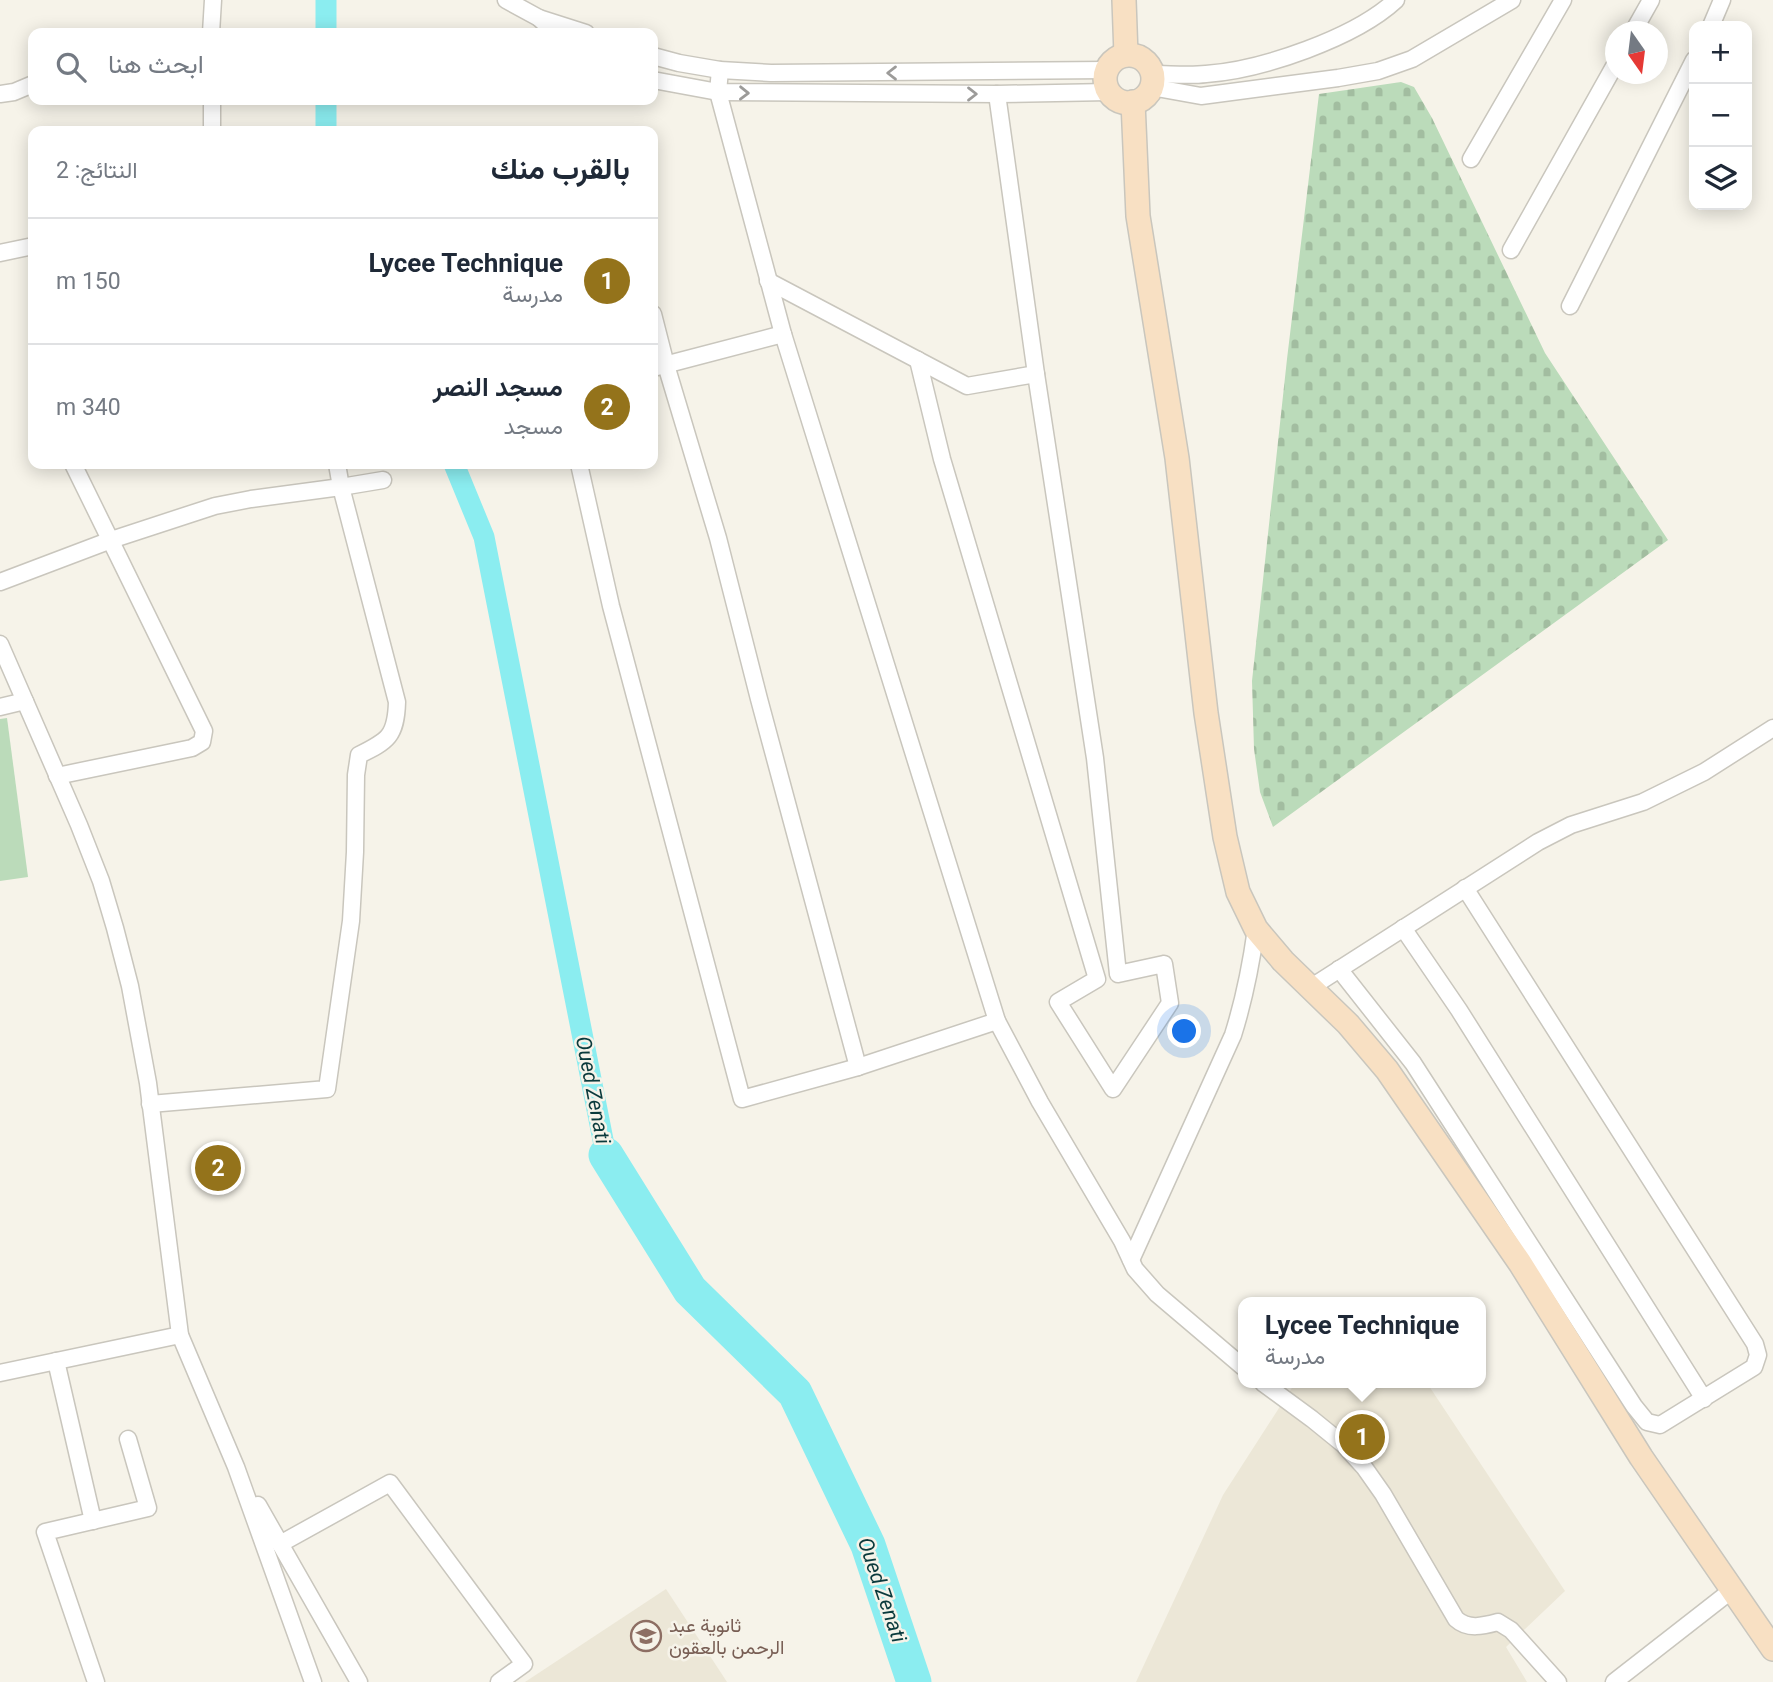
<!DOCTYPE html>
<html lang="ar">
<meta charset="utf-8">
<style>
:root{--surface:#fff;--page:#f2f2f3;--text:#1f2937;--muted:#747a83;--line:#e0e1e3;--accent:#94731b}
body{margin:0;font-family:Roboto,Vazirmatn,sans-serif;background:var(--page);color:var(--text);direction:rtl}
.controls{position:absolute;right:21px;top:21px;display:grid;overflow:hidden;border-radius:14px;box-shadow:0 4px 18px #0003}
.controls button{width:63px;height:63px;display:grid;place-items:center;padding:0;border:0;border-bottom:2px solid var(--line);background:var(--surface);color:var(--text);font:35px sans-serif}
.compass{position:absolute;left:1605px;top:21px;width:63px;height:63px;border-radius:50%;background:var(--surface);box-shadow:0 4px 18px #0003;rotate:166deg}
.you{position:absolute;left:1185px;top:1032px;width:24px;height:24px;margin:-18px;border:5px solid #fff;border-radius:50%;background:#1a73e8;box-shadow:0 0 0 10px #1a73e833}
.badge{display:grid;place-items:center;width:46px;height:46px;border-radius:50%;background:var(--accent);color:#fff;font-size:23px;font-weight:700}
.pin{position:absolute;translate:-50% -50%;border:4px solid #fff;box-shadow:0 2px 7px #0006}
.popup{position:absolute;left:1238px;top:1297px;width:248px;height:91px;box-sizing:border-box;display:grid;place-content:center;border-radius:14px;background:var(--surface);filter:drop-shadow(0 2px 5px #0005);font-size:23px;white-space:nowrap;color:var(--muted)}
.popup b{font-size:26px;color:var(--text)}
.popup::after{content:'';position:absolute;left:50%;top:100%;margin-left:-14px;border:14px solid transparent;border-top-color:var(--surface)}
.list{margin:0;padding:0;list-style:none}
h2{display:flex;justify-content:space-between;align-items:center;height:91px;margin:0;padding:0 28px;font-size:30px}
h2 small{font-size:23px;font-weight:400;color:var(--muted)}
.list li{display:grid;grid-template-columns:46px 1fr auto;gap:21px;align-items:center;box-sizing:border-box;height:126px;padding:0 28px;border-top:2px solid var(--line)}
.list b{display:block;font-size:26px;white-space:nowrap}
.list p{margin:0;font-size:23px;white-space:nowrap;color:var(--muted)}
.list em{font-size:23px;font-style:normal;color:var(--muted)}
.icon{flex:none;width:38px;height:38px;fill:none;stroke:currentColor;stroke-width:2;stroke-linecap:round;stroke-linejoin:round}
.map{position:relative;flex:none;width:1773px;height:1682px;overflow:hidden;direction:ltr}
.search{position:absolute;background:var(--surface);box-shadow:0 4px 18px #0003;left:28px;top:28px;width:630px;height:77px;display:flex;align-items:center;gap:18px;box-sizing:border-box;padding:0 24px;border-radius:14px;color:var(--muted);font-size:26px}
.panel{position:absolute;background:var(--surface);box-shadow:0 4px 18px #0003;left:28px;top:126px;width:630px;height:343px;border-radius:14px;direction:rtl}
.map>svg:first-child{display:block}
.built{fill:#ece7d7}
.grass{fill:#bbdbba}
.cemetery{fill:url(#cemetery-stones)}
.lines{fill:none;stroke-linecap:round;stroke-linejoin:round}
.canal{stroke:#8bedf0;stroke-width:21}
.river{stroke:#8bedf0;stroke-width:35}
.minor-casing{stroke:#c9c6bd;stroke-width:19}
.secondary-casing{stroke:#c9c6bd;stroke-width:26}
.minor{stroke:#fff;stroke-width:16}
.secondary{stroke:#f8e0c3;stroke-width:23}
.oneway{stroke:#9c9b99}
.labels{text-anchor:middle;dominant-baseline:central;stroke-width:5;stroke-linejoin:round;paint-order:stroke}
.education-label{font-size:19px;fill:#785e54;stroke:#f6f3e9;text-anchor:start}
.water-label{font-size:21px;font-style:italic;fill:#0a3a3c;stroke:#f6f3e9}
</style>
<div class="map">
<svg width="1773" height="1682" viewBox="0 0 1773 1682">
<defs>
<pattern id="cemetery-stones" width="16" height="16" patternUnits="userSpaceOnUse" patternTransform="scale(1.75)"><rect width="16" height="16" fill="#bbdbba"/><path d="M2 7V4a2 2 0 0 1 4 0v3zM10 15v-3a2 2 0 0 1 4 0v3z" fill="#a2bda0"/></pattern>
</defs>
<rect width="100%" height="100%" fill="#f6f3e9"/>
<g class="built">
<path d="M1295 1383H1427L1565 1591 1506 1647 1527 1682H1136L1223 1495Z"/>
<path d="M666 1589 727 1682H525Z"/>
</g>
<path class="grass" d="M7 718 28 877 0 881V719Z"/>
<path class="cemetery" d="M1401 82 1414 87 1432 118 1545 353 1668 540 1273 827 1260 792 1254 749 1252 681 1287 359 1319 94Z"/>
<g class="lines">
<g class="canal">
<path d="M326 33V0"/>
<path d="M326 131V100"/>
<path d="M454 464 484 537 606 1155"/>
</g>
<path class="river" d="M606 1155 690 1290 795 1393 868 1545 914 1682"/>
<g class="minor-casing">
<g id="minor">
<path d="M506 0 539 18"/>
<path d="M1711 26 1722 0"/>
<path d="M1633 32 1651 0"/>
<path d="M211 33 213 0"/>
<path d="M555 33 539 18 586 33"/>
<path d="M653 56 679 63 720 70 771 73 1107 70"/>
<path d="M720 70 718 92 783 334 997 1021 1040 1102 1122 1241 1135 1269 1157 1294 1243 1367"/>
<path d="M1152 74C1170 74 1189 76 1206 74 1262 70 1355 38 1396 0"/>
<path d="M653 80 718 92 997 94 1109 92"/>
<path d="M1151 87 1201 96 1338 78 1378 71 1412 59 1512 0"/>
<path d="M0 94 14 92 33 84"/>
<path d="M212 100V131"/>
<path d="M1471 159 1563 0"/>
<path d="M1511 250 1616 63"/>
<path d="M0 253 33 246"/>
<path d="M768 281 967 386 1036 374"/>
<path d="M1570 306 1694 60"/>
<path d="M653 314 666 365 718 538 759 699 858 1067"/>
<path d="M918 360 942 459 1097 979 1058 1002 1113 1089 1170 1003 1164 964 1118 974 1095 758 1036 374 997 94"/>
<path d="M653 368 783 334"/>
<path d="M579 464 611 606 742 1099 858 1067 997 1021"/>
<path d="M0 582 111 540 215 506 251 499 341 487 383 480"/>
<path d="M0 644 79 825 101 881 115 928 130 986 148 1083 180 1335 236 1467 313 1682"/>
<path d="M0 707 25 701"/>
<path d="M57 776 192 748 202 742 204 731 73 464"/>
<path d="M1403 928 1459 1010 1704 1399"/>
<path d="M1339 969 1413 1063 1634 1406 1647 1422 1660 1425 1754 1367 1758 1355 1755 1344 1465 888"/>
<path d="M1310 988 1538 842 1571 825 1643 802 1704 772 1773 728"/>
<path d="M150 1104 327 1089 351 921 355 852 356 775 359 755C388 741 396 736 397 702L341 487 337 464"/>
<path d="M1131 1260 1233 1035C1244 1000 1251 965 1256 929"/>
<path d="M56 1361 93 1521"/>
<path d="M0 1373 180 1335"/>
<path d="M1263 1383 1312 1419 1344 1445 1364 1467 1383 1494 1456 1619C1468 1630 1483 1626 1498 1622L1511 1630 1558 1682"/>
<path d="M258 1505 359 1682"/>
<path d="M280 1544 390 1483 524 1664 499 1682"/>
<path d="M96 1682 45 1532 148 1508 128 1439"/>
<path d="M1614 1682 1732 1590"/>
</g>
</g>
<g class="secondary-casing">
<g id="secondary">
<path d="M1124 0 1126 55"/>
<circle cx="1129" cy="79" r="24"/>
<path d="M1133 102 1138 216 1177 458 1206 713 1225 837 1238 892 1256 929 1283 961 1348 1024 1387 1070 1520 1263 1641 1457 1773 1649"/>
</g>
</g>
<use href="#minor" class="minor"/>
<use href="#secondary" class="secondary"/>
</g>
<defs><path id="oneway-chevron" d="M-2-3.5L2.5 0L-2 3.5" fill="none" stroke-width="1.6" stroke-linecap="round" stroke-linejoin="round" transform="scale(1.75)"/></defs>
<g class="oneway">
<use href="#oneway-chevron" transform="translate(892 73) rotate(180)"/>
<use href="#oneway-chevron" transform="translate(744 93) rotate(1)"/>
<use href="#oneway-chevron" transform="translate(972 94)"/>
</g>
<defs>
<g id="school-ring" transform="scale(1.575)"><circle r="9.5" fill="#f6f3e9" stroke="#8d6e63" stroke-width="1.5"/><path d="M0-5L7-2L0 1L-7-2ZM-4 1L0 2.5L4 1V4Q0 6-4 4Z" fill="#8d6e63"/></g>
</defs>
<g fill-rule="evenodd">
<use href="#school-ring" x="646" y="1636"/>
</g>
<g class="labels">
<g class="education-label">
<text x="669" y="1625">ثانوية عبد<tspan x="669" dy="22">الرحمن بالعقون</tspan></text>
</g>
<g class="water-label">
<text transform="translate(593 1090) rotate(79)">Oued Zenati</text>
<text transform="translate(882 1590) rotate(71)">Oued Zenati</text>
</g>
</g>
</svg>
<div class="controls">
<button>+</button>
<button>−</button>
<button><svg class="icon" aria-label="layers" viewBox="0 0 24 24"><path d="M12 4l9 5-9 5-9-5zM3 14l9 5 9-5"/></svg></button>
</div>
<svg class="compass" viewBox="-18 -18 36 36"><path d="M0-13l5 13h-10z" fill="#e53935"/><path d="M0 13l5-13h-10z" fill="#747a83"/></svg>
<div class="you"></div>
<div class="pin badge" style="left:1362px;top:1437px">1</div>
<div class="popup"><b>Lycee Technique</b>مدرسة</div>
<div class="pin badge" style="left:218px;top:1168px">2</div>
<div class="search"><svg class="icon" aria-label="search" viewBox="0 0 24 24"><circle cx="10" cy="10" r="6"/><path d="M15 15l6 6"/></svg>ابحث هنا</div>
<section class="panel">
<h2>بالقرب منك<small>النتائج: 2</small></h2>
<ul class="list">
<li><span class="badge">1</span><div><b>Lycee Technique</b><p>مدرسة</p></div><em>150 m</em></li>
<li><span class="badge">2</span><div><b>مسجد النصر</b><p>مسجد</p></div><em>340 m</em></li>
</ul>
</section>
</div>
